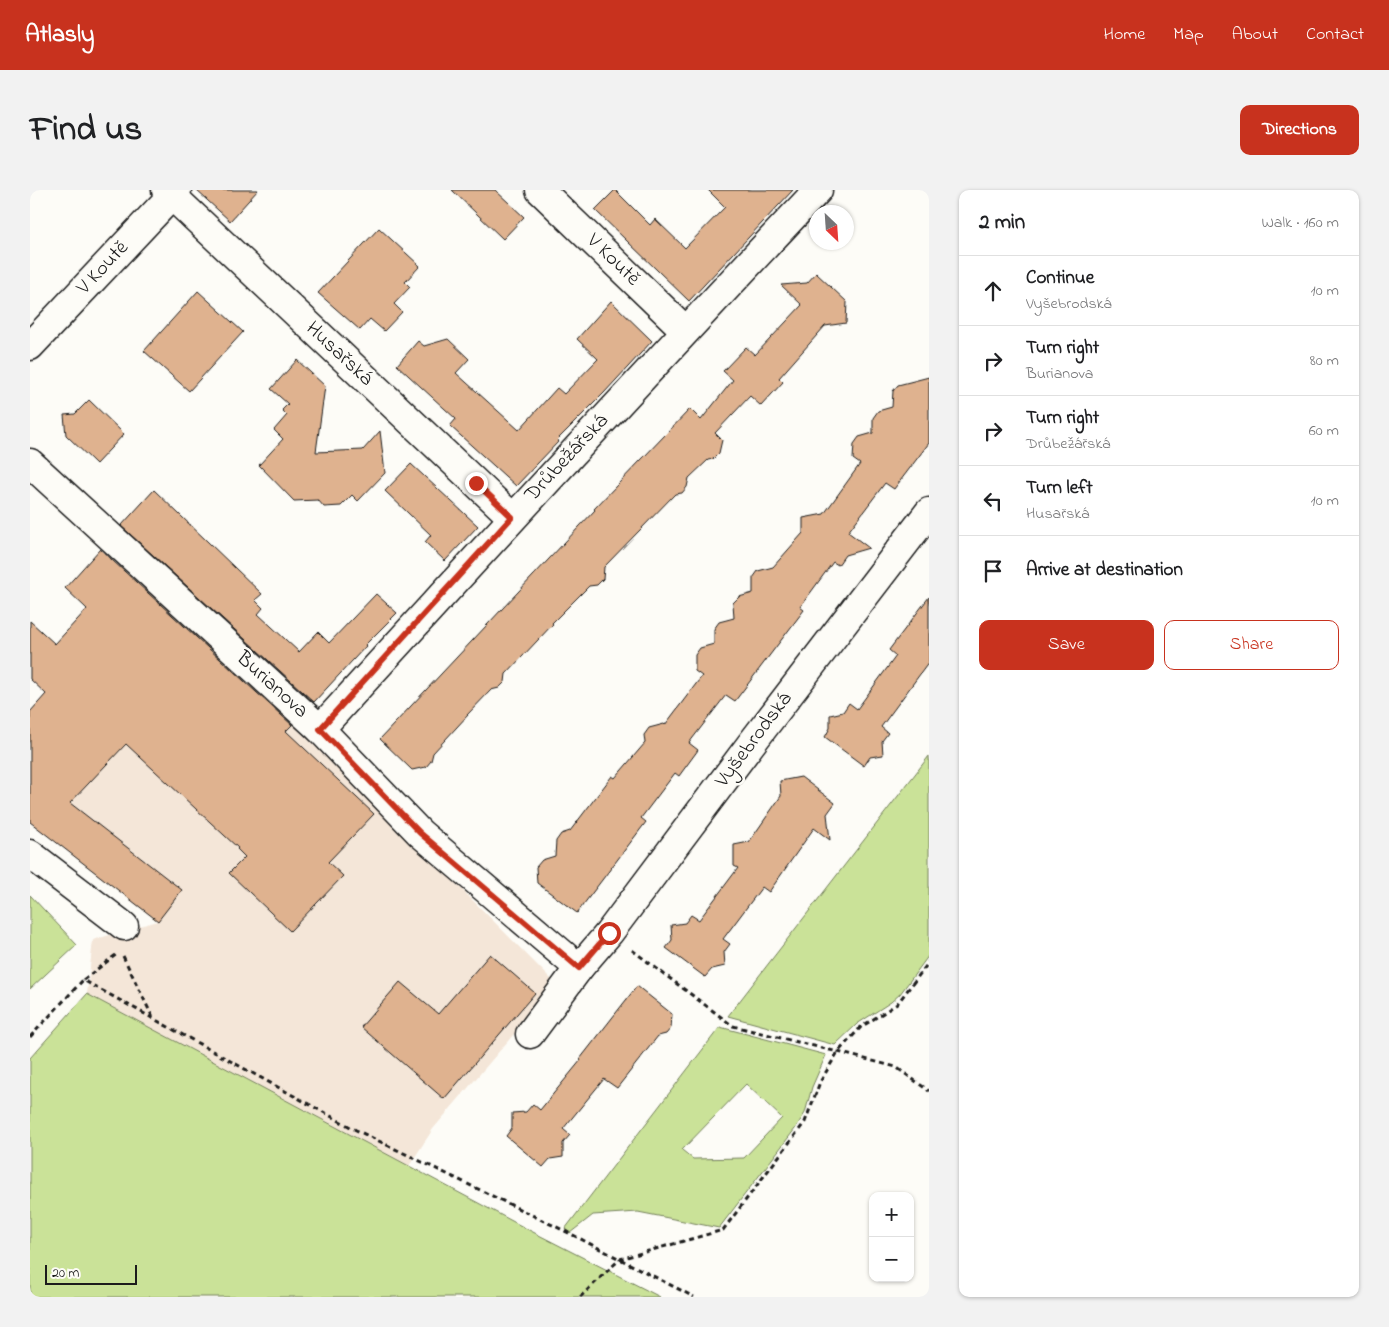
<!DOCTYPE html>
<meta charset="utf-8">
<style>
:root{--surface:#fff;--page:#f2f2f2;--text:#202124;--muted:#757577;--line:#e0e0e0;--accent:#c8321e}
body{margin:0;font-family:"Indie Flower",sans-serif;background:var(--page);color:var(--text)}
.controls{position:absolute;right:15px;bottom:15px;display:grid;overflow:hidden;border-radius:10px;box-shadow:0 1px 4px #0004}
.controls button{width:45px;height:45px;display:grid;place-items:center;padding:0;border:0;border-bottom:1px solid var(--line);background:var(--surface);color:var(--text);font:25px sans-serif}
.compass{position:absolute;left:779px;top:15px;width:45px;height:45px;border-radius:50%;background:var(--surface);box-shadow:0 1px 4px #0004;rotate:155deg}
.scale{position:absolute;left:15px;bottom:12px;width:92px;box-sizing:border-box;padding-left:5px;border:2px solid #1c1c1c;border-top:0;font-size:14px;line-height:18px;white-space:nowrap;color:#1c1c1c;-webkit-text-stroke:4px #fdfcf7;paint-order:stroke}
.stop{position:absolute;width:15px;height:15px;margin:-11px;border:4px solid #c8321e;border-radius:50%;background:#fff}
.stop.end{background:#c8321e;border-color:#fff;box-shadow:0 1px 5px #0008}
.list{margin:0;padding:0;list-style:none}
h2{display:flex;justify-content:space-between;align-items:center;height:65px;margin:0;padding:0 20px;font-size:21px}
h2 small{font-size:16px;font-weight:400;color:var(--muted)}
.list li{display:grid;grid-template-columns:32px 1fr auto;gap:15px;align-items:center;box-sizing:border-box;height:70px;padding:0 20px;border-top:1px solid var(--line)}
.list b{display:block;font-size:19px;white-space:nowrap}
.list p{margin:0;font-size:16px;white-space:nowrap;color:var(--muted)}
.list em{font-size:16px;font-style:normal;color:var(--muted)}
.actions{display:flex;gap:10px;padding:15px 20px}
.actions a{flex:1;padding:11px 0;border:1px solid var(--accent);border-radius:10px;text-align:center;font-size:18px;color:var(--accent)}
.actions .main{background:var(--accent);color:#fff}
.icon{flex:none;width:28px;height:28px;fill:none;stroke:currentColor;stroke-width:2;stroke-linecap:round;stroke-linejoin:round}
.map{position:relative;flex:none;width:899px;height:1107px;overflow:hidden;border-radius:10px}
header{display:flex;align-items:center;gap:30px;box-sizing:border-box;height:70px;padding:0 25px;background:var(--accent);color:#fff}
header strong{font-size:24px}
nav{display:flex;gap:28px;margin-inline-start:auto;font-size:18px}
.intro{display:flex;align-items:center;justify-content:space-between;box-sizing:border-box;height:120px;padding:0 30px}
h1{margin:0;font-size:35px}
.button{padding:12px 22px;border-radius:10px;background:var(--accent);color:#fff;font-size:18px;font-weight:700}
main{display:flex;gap:30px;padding:0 30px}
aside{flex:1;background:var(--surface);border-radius:10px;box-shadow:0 1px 4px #0004}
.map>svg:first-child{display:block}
.built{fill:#f4e6d8}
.green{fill:#cae298;stroke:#737f5a;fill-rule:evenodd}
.building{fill:#dfb28f;stroke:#1c1c1c}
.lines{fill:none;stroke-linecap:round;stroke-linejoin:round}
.minor-casing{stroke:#1c1c1c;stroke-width:31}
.path{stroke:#1c1c1c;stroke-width:3;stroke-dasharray:5 4;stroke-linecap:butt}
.minor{stroke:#fdfcf7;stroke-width:28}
.route{stroke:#c8321e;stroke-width:6}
.labels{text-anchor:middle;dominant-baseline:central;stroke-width:5;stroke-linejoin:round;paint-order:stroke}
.street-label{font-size:21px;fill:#1c1c1c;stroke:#fdfcf7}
</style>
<header>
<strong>Atlasly</strong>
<nav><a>Home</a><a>Map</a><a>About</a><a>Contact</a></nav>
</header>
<div class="intro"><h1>Find us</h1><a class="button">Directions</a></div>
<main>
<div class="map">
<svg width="899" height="1107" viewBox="0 0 899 1107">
<rect width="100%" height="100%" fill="#fdfcf7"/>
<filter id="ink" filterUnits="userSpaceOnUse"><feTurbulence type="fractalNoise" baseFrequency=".02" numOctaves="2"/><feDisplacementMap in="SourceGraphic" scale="10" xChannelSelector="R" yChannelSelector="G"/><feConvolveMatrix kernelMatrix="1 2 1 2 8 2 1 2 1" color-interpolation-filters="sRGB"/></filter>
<g filter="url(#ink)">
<path class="built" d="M117 399 295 562 523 791 484 844 403 939 379 976 57 804 63 750 127 731 0 632V522L60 457Z"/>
<g class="green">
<path d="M899 566V765L870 804 861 812 827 834 805 855 698 826Z"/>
<path d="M0 705 47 755 0 799Z"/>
<path d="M57 804 497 1039 630 1107H0V868Z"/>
<path d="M690 837 796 865 782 897 775 923 765 939 689 1038 608 1022 563 1025 540 1043 535 1039ZM716 894 752 928 714 968 663 969 652 960Z"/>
</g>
<g class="building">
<path d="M166 0H228L200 31Z"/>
<path d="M422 0H465L494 27 473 49Z"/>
<path d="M585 0 620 35 625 29 655 58 695 17 678 0H763L659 111 565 20Z"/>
<path d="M349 38 390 76 375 92 380 97 364 114 372 122 354 141 340 129 330 140 288 103Z"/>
<path d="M786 83 817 112 816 133 795 136 749 188 753 192 731 216 720 206 685 243 692 250 689 263 683 269 678 270 659 288 657 297 652 303 645 304 574 377 573 389 567 395 559 396 522 433 523 434 476 484 475 492 469 498 461 500 437 525H438L403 563 401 571 396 577 382 580 350 549 565 320 564 319 660 219 671 230 703 190 693 181 716 157 725 165 772 115 751 95 777 93Z"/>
<path d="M168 101 213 142 159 201 114 161Z"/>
<path d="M581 111 622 151 574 203 527 250 529 251 486 296 420 236 426 229 367 175 388 151 394 156 418 149 439 169 426 183 489 240 527 198 534 204 568 169 547 149Z"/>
<path d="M267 170 295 196 286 262 333 260 350 241 355 283 328 311 322 305 311 316 294 317 288 310 264 311 229 275 253 249 244 240 257 225 252 220 258 214 241 199Z"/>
<path d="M899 187V253L864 299 855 293 818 342 839 358 815 365 808 375 803 372 770 417 774 420 705 511 696 505 659 553 668 560 649 586 645 583 611 628 616 632 547 723 507 693 506 677 512 670 525 666 526 651 531 644 540 641 582 586 585 588 615 553 614 545 619 538 634 534 635 535 672 486 665 481V465L670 458 684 454V439L689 432 704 428 703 413 709 407 723 403V388L728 381 743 377 773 343V328L794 324 830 274 823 269 824 254 829 247 843 243V228L848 221 862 217 863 201 868 195Z"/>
<path d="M59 210 94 244 66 274 36 245 34 225 45 224Z"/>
<path d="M381 274 448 336 415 371 395 352 401 345 355 301Z"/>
<path d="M124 300 232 404 225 410 233 418 228 424 269 462 288 442 299 453 346 404 367 423 335 455 336 456 284 512 91 336Z"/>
<path d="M70 359 262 535 256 541 344 624 298 672 313 686 260 741 199 683 215 667 207 659 208 658 96 554 40 613 152 700 128 731 0 632V522L16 504 0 489V431L25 454 57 419 35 398Z"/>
<path d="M899 407V472L851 537 858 543 852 551 853 565 840 567 834 576 795 547 800 538V525L813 522 819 513 827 519 866 466 859 460Z"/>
<path d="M771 587 805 613 797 624 800 650 784 638 739 702 732 697 693 749 700 754 694 762 695 776 682 779 675 787 636 758 642 750 641 735 655 733 661 725 669 730 708 678 704 676V655L719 652 751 606 750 591Z"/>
<path d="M460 764 505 803 414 909 331 837 370 792 408 824Z"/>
<path d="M607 796 642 824 641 838 636 844 628 846 587 898 574 889 533 939 540 945 533 953V967L520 969 513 977 476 946 482 938V923L496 922 503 914 510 920 551 870 550 869Z"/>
</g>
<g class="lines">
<g class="minor-casing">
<g id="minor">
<path d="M136 0 482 327"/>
<path d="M510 0 655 140"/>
<path d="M0 156 147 0"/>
<path d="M0 273 290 539 390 643 549 778"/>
<path d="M290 539C455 358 620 178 788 0"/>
<path d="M0 664 94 736"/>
<path d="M500 844 549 778 579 743 721 554 899 322"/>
</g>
</g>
<g class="path">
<path d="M602 760 703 836 808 862 866 877 899 901"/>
<path d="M93 766 123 828"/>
<path d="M53 790 87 764"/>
<path d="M0 847 53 790 326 940 541 1044 664 1107"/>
<path d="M550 1107 590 1069 693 1040 775 932 790 892 808 862 831 837 867 814 899 772"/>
</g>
<use href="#minor" class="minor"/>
</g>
</g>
<g class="lines" filter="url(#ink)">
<path class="route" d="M446 293 482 327 290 539 390 643 549 778 579 743"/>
</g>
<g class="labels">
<g class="street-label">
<text transform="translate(583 70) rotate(44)">V Koutě</text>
<text transform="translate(73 78) rotate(-47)">V Koutě</text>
<text transform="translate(309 164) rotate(43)">Husařská</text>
<text transform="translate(537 268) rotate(-47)">Drůbežářská</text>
<text transform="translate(242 495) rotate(42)">Burianova</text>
<text transform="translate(724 550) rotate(-53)">Vyšebrodská</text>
</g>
</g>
</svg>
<div class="controls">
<button>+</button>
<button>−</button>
</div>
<svg class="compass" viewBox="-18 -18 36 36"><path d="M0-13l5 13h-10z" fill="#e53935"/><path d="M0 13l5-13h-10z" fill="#757577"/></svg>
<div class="scale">20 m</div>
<div class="stop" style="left:579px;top:743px"></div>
<div class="stop end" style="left:446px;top:293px"></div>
</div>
<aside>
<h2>2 min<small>Walk · 160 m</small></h2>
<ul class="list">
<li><svg class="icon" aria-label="ahead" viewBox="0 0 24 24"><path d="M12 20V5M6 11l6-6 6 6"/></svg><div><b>Continue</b><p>Vyšebrodská</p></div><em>10 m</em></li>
<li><svg class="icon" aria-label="right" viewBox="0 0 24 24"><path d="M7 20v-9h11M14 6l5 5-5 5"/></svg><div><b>Turn right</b><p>Burianova</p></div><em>80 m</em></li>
<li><svg class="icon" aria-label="right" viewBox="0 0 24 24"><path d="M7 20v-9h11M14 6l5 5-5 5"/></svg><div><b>Turn right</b><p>Drůbežářská</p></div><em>60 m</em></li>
<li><svg class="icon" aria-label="left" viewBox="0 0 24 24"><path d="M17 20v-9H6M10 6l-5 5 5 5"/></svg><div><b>Turn left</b><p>Husařská</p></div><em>10 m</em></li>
<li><svg class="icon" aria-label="arrive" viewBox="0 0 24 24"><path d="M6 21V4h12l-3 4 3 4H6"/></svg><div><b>Arrive at destination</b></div></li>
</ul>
<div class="actions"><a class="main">Save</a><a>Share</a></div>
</aside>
</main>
